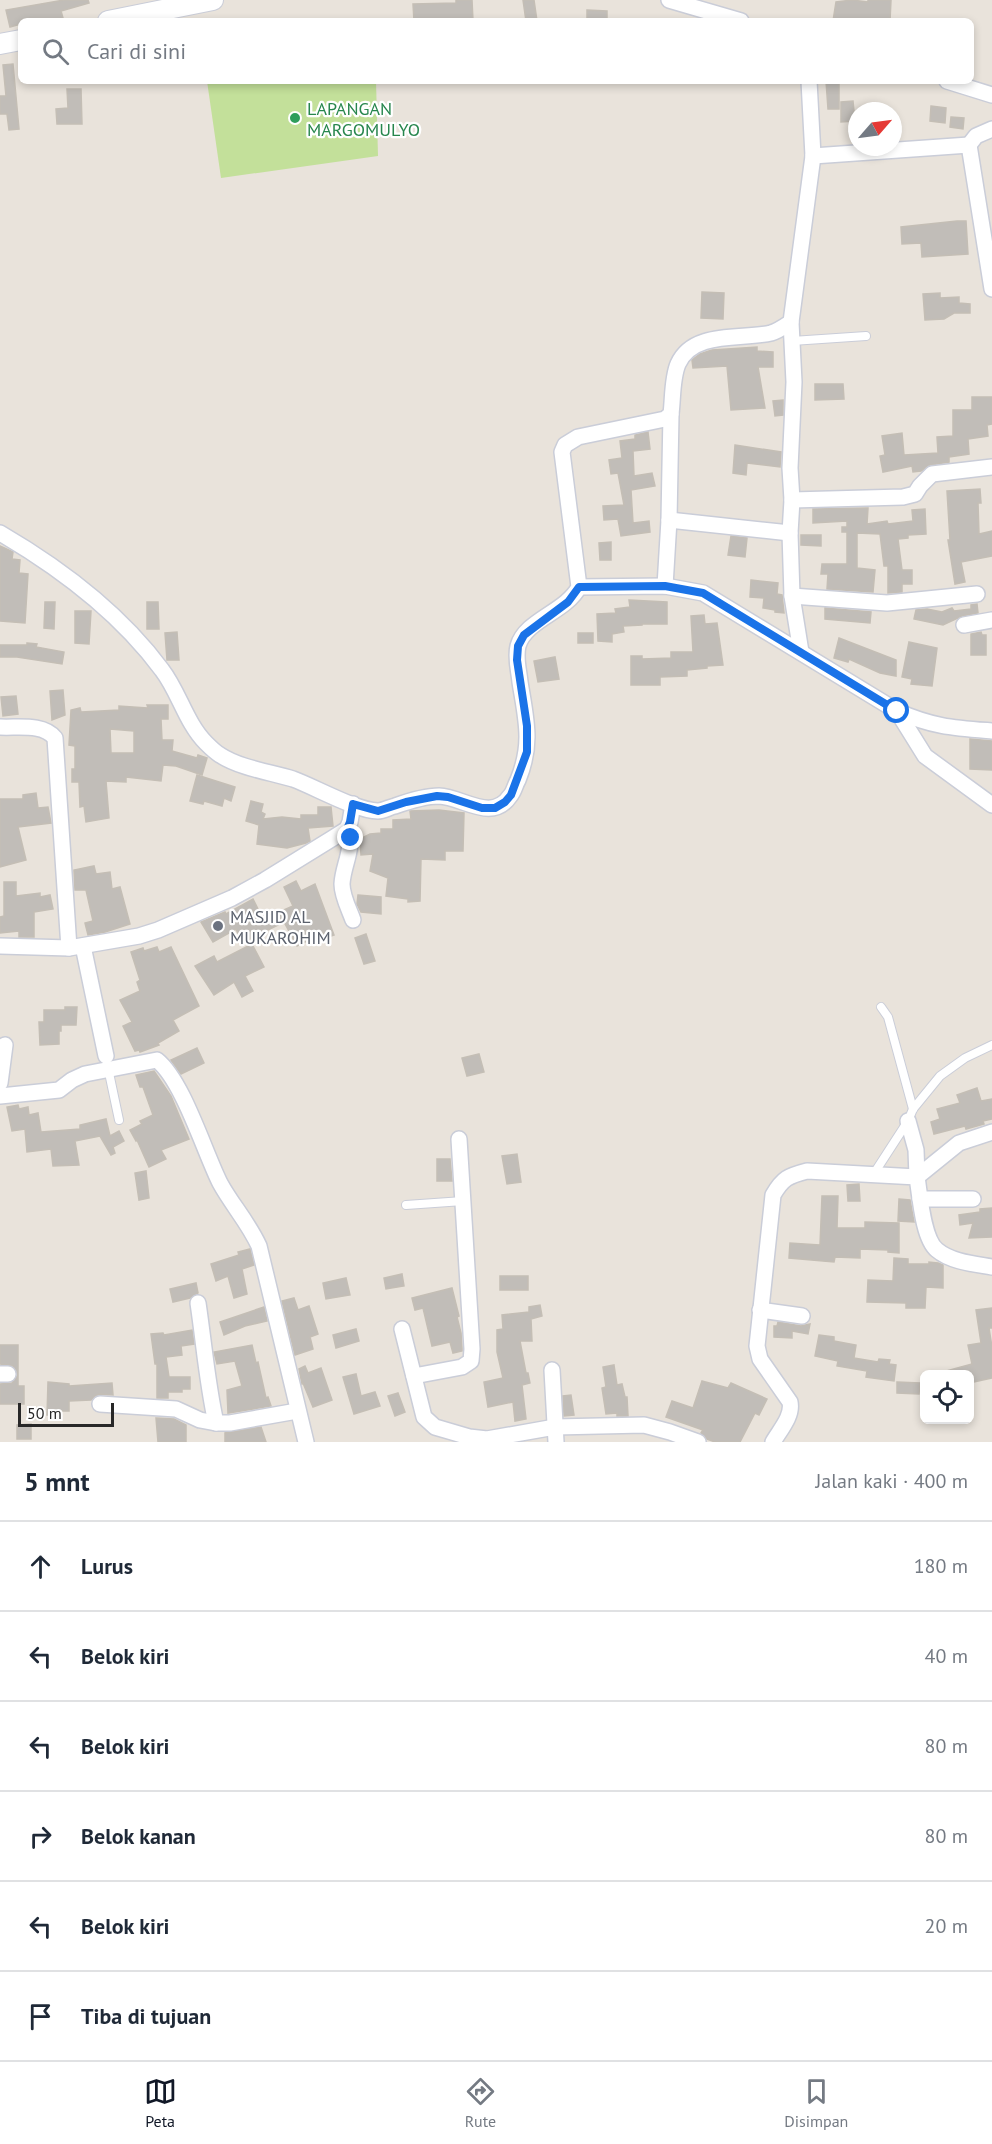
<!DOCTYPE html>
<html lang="id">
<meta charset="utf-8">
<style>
:root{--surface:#fff;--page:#f6f6f7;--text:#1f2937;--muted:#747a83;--line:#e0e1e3;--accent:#111827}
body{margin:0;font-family:"PT Sans",sans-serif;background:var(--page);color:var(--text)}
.controls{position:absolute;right:18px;bottom:18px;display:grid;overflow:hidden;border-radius:9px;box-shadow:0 3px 9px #0003}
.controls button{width:54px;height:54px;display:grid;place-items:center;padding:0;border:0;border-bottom:2px solid var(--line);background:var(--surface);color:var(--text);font:30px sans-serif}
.compass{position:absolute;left:848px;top:102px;width:54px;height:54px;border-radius:50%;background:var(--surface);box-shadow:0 3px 9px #0003;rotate:62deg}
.scale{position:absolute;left:18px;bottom:15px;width:96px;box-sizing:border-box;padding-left:6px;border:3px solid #282828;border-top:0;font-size:16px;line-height:21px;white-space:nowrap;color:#282828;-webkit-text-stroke:4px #fff;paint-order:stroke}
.stop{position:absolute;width:18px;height:18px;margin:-14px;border:4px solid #1a73e8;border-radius:50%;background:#fff}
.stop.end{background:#1a73e8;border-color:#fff;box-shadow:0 2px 6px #0008}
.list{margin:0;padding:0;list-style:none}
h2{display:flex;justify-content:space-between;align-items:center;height:78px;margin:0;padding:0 24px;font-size:26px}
h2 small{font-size:20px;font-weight:400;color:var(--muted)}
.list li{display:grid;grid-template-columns:39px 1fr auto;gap:18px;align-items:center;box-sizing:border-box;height:90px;padding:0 24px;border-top:2px solid var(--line)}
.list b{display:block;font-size:22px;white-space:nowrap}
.list em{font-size:20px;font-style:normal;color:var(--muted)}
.icon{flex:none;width:33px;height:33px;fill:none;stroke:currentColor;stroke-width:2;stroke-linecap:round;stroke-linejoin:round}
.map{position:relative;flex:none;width:992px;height:1442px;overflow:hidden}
.search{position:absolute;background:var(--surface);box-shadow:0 3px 9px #0003;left:18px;right:18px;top:18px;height:66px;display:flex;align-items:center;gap:15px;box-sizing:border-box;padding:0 21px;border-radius:9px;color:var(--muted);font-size:22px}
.sheet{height:618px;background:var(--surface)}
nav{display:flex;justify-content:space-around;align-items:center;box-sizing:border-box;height:84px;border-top:2px solid var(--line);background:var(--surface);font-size:16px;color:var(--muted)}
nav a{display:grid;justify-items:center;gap:3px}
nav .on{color:var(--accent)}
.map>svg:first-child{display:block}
.pitch{fill:#c3e09a}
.building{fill:#c1bdb8;stroke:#c4beb5;stroke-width:1.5;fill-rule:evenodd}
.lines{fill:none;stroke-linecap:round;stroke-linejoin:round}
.service-casing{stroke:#cacdd8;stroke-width:10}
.minor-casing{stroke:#cacdd8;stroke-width:18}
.secondary-casing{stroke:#cacdd8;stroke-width:22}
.service{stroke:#fff;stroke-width:8}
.minor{stroke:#fff;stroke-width:15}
.secondary{stroke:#fff;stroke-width:20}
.route{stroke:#1a73e8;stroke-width:8}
.leisure-dot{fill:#2e9e5b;stroke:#fff;stroke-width:2}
.worship-dot{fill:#6b7280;stroke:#fff;stroke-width:2}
.labels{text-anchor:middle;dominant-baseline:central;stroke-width:4.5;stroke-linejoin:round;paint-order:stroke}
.leisure-label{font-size:18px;fill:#27864d;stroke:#fff;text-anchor:start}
.worship-label{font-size:18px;fill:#5b616d;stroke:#fff;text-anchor:start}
</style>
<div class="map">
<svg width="992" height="1442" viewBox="0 0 992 1442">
<rect width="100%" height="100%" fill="#e9e3db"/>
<path class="pitch" d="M207 81H376L378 156 221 178Z"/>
<g class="building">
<path d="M64 0H88L89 3 61 11 63 18 51 21H21V24L10 27 6 10Z"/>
<path d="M456 0H472L473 21H414L413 4 456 3Z"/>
<path d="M523 0H534L537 21H526Z"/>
<path d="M852 0 868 2V0H891L890 21H833L836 2Z"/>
<path d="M587 10 607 11V21H587Z"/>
<path d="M13 64 19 129 9 130 7 114H0V96H6L3 65Z"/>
<path d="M826 81H839V109H828Z"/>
<path d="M67 89H81L82 124H57L56 109 68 108Z"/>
<path d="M853 101 855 121 841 122V102Z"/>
<path d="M931 106 946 108 945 123 930 121Z"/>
<path d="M951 117 964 118 963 129 950 127Z"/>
<path d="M957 221H966L968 254 922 257 921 243 902 244 901 227Z"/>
<path d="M702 292 724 293 723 319 701 318Z"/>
<path d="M940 293V298L959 297V303L970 304V313H954L944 319 925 320 923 294Z"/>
<path d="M757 347V351L773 352V367H758L765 408 731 410 727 366 693 368 692 360 700 354 712 350Z"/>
<path d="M815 384H843L844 399 815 400Z"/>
<path d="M972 397H992V424L987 425 988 436 968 439 969 454 949 457V462L930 465 921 471 913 472 912 466 883 472 880 456 885 455 882 436 902 433 904 455 938 453 937 437 953 436V410H972Z"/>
<path d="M783 400V415L775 416 773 401Z"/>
<path d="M648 432 650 449 633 451 634 476 652 473 655 486 631 490 633 523 649 521 650 532 621 536 618 519 604 520 603 506 624 505 618 473 611 474 609 460 622 458 620 441 635 439V435Z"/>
<path d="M735 445 781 452 780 467 747 463 746 475 733 473Z"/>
<path d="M980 489 981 503H978L979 534 992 531V556L961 562 965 582 955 584 948 540H950L947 491Z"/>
<path d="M868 508 867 524 887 521 888 524 913 521 912 510 925 509 926 534 908 535V538L898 539 902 570H912V584H902V592L888 593V566H884L880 534 857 533V568L875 570 873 592 827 589 828 574H821L822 564H847V532H842V527H847V521L813 523V509Z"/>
<path d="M801 535H821V546L801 545Z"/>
<path d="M731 536 747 538 745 557 728 555Z"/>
<path d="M611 542V560H600L599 543Z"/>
<path d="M0 546 13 552 12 559 20 560 19 573 28 574 25 623 0 621Z"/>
<path d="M751 580 778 583 777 594 782 595 784 613 775 612V610L763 608 764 598 750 597Z"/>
<path d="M629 600 667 602V624H642V625L623 626 624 632 612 634V642L598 641 597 614 616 613 615 609 630 607Z"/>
<path d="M45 602H55L54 629 44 628Z"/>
<path d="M147 602H158L159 629H147Z"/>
<path d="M977 604 978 613 962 616 943 625 914 619 916 610 927 609 942 612 952 608 954 611 971 609V605Z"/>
<path d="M825 608 871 612 870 623 825 619Z"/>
<path d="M75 611H91L89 644 75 643Z"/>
<path d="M704 615 705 624 717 623 723 665 707 666V668L687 670V676L660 677V685H631V656H642V659L671 658V652H693L691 616Z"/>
<path d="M177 632 179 660H167L165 633Z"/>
<path d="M981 632 982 635H986V655H971V634Z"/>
<rect x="578" y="633" width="15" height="10"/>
<path d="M839 638 896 660V676L880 673 849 659 848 662 834 658Z"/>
<path d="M909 642 937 648 932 686 911 684 912 679 902 677Z"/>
<path d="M27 643 37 644 36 647 64 652 62 664 17 657H0V645H27Z"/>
<path d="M555 657 559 679 538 682 534 661Z"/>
<path d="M63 690 65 715 52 720 50 691Z"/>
<path d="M16 696 18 714 3 716 1 697Z"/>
<path d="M147 705H168V719H161L162 740H173L172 751 197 758 198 755 207 758 202 775 176 766 163 765 161 781 126 777V782L106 781 109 818 86 822 84 806 80 807 79 782H72V769H75V746L69 745 71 710 80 708 81 712 119 710V706L148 708ZM110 729 134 731V753H111Z"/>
<path d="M970 739 992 741V770L970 769Z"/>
<path d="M197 775 235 787 231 801 224 798 222 806 204 801 203 804 190 801Z"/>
<path d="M36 793 38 808 48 807 51 823 18 827 26 860 0 867V799H23V795Z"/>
<path d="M251 801 263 804 261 812 265 814 263 819 282 817 301 819V815H318V807H331L333 826 308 828 310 841 306 843 287 848 257 844 259 825 246 821Z"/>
<path d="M439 810 464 813 463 851H445V860L421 859 420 901 408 902V899L386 896 388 878 370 871 373 854 361 855 360 839 370 834 381 833V829H393V820L411 819 410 811Z"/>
<path d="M94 866 96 874 110 872 112 889 120 887 130 924 105 932 88 935 85 923 93 921 86 890H75L74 870Z"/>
<path d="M296 881 301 891 315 884 334 935 325 938 323 933 297 946 284 922 242 943 236 929 213 942 201 922 225 912 226 914 253 899 263 919 293 906 284 887Z"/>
<path d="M4 882H16V896L40 893V897L50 895 53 909 34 912V937H19V931L0 933V917L4 916Z"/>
<path d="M358 895 381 897V914L361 912 357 904Z"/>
<path d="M366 934 375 961 364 964 355 938Z"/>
<path d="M252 944 264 967 245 976 253 991 242 997 234 982 214 995 195 966 214 956 217 962Z"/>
<path d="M157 947 159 952 171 947 199 1006 173 1020 179 1031 158 1043 159 1045 140 1052 139 1050 135 1051 123 1026 132 1022 120 1000 140 991 137 982 140 980 131 952 143 948 144 951Z"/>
<path d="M65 1007H77L76 1025H61V1031H59V1044L40 1045 39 1022H44V1010H65Z"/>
<path d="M197 1048 204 1063 181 1074 171 1060Z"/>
<path d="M479 1054 484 1072 467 1076 462 1058Z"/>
<path d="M154 1071 171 1096 189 1139 161 1150 166 1159 149 1167 137 1140 136 1141 130 1130 142 1124 140 1121 153 1115 143 1087H140L136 1075Z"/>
<path d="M977 1088 981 1101 992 1099V1119L983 1121 984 1124 966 1129 965 1126 934 1134 931 1122 940 1119 937 1109 960 1103 957 1095Z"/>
<path d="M18 1105 19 1109 28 1107 29 1115 38 1113 41 1132 80 1129V1125L106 1119 110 1136 119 1131 124 1141 113 1147 115 1153 111 1155 100 1136 75 1141 79 1165 53 1166 51 1149 27 1152 25 1129 12 1131 7 1107Z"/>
<path d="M517 1154 521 1182 507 1184 502 1156Z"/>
<path d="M437 1159H450L452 1181H437Z"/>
<path d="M146 1171 149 1198 139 1200 135 1173Z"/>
<path d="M859 1184 860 1201H848L847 1185Z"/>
<path d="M822 1196H838L837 1228H865V1222L899 1223V1253L888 1252V1250L860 1249V1258L835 1257 834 1262 789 1258 790 1243 820 1245Z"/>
<path d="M899 1199 910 1200 914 1222 898 1221Z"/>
<path d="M992 1208V1237L969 1238 973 1223 960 1225 959 1215 980 1212V1209Z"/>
<path d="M250 1249 254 1265 242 1269 247 1294 234 1298 228 1276 216 1281 211 1264 239 1255 238 1252Z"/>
<path d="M894 1258 908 1259V1264H929V1262L938 1263 943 1265V1288L926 1287 925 1308H906V1303L867 1302 868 1280 893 1281Z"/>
<path d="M402 1274 404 1286 386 1289 384 1278Z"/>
<rect x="500" y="1276" width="28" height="14"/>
<path d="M346 1278 350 1295 326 1299 323 1283Z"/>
<path d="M196 1283 198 1293 190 1298 173 1302 170 1289Z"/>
<path d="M452 1288 459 1316 457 1317 461 1333 462 1349V1351L453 1353 450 1342 432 1346 423 1308 415 1310 412 1298Z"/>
<path d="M294 1298 298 1310 309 1306 318 1334 310 1337 313 1349 295 1355 282 1301Z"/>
<path d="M540 1305 542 1316 531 1319 532 1341H520L526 1373H528L530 1383 522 1385 526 1419 515 1421 513 1402 488 1407 484 1382 503 1378 497 1352V1330L503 1329 502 1315 529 1312V1307Z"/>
<path d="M264 1307 267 1321 245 1326 224 1335 220 1322Z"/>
<path d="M992 1308V1328H989L992 1347V1378L969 1383V1374H946V1371L972 1364 968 1345 981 1343 976 1310Z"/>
<path d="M778 1322 801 1326 810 1324 808 1334 792 1331V1338L774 1337V1326H777Z"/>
<path d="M356 1329 359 1341 336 1348 333 1335Z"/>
<path d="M192 1330 194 1344 181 1346 182 1355 166 1357 169 1377H190V1389H182V1392H168V1398H157V1364H155L151 1334 163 1333 164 1335Z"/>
<path d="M819 1335 834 1337V1341L856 1345 854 1358 878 1362 879 1359 890 1360 889 1364 896 1365 894 1381 866 1377 867 1371 837 1366 838 1361 815 1356Z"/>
<path d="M0 1345H18V1386H24V1404H0V1384L12 1383 18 1375 13 1366 0 1364Z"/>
<path d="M252 1345 256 1363 258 1362 266 1398 268 1397 271 1406 228 1413 227 1390 242 1386 235 1361 217 1364 214 1352Z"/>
<path d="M614 1365 617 1385 622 1384 625 1397H627L628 1416H617V1413L606 1414 602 1388 606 1387 603 1367Z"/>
<path d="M305 1366 308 1373 321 1368 332 1400 313 1407 303 1383 302 1384 299 1369Z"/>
<path d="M356 1374 361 1396 375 1392 380 1406 354 1414 343 1377Z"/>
<path d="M702 1381 728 1388 731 1383 767 1399 759 1415 755 1413 740 1442H715L707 1439 701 1433 703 1430 666 1417 672 1401 693 1408Z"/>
<path d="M48 1382 69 1384V1386L112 1383 113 1395 100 1394 95 1396 91 1400 69 1401V1411H59L58 1415H47Z"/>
<path d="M897 1382 920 1383 919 1394 897 1393Z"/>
<path d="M398 1393 405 1412 395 1416 388 1396Z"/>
<path d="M571 1395 574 1415 564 1416 563 1396Z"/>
<path d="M156 1418 174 1419 186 1425V1442H158Z"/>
<path d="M31 1424V1439H17V1425Z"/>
<path d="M261 1427 266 1442H225V1433Z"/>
</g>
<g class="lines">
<g class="service-casing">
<g id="service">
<path d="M792 341 866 336"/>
<path d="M881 1007 888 1017 913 1109"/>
<path d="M108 1068 119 1120"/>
<path d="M873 1175 908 1121 913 1109 940 1076 965 1058 992 1045"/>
<path d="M406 1205 463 1201"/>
</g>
</g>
<g class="minor-casing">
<g id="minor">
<path d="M669 0 741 21"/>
<path d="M947 81 992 95"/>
<path d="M992 129 976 136 969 145 992 289"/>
<path d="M813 156 969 145"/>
<path d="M791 322 794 382 790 468 792 500 790 533 792 596 801 652"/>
<path d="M792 500 903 497 915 494 920 486 932 474 992 467"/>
<path d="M669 520 790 533"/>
<path d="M0 533C60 568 120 613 162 670 179 692 186 723 206 743 210 747 215 752 220 755 240 768 270 772 293 779 315 787 357 811 378 811 383 811 390 807 395 806 409 801 424 796 439 796 463 797 492 823 510 796 514 792 515 785 518 780 533 743 526 720 520 682 519 671 515 658 518 646 525 620 566 612 579 587L562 452 565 445 578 437 665 419 671 414C673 398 672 378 678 364 693 330 742 340 771 333 778 331 785 326 791 322L813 156 809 81"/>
<path d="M665 586 669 520 671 414"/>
<path d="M579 587 665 586 703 593 897 711C933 727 954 728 992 731"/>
<path d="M792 596 887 603 977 594"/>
<path d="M964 625 992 620"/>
<path d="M897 711 925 756 992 805"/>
<path d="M0 727C18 728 43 723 55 738L69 948"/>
<path d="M347 829C355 849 343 864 342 884 342 896 349 909 353 920"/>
<path d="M0 946 69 948 139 936 158 930 232 898 265 880 333 838 347 829 350 822 353 804"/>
<path d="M83 946 106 1056"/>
<path d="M0 1083 5 1045"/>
<path d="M0 1096 59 1090 72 1080 85 1074 157 1060C183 1081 204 1151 220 1183 232 1205 248 1222 259 1246L306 1442"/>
<path d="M908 1121 916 1150 917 1177"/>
<path d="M917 1177 959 1143 992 1132"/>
<path d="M920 1199H973"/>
<path d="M198 1303C204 1343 207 1383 216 1423"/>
<path d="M760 1310 802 1316"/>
<path d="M402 1329 424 1417 435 1427 469 1437 487 1439 555 1427 644 1425 670 1432 698 1442"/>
<path d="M552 1370 556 1442"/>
<path d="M0 1374H8"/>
<path d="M414 1376 462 1367 471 1361 472 1349 459 1139"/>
<path d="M100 1404 176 1409 200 1420 216 1423H230L297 1411"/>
<path d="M773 1442C780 1430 793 1416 790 1402L760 1359 757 1346 773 1195C783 1178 788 1176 807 1171L917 1177C920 1196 923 1239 937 1250 951 1262 975 1264 992 1267"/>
</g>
</g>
<g class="secondary-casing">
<g id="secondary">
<path d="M108 21 213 0"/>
<path d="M0 44 21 40"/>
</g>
</g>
<use href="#service" class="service"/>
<use href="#minor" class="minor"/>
<use href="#secondary" class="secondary"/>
</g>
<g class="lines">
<path class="route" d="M351 838 347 829 350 822 353 804 378 811 406 802 437 796 448 797 482 808H495L505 802 511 795 527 752V726L517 660 518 646 524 635 568 602 579 587 665 586 703 593 897 711"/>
</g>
<circle class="leisure-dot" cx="295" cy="118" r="6"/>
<circle class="worship-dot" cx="218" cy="926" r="6"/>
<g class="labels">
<g class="leisure-label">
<text x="307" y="108">LAPANGAN<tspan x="307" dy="21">MARGOMULYO</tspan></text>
</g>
<g class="worship-label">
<text x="230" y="916">MASJID AL<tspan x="230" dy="21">MUKAROHIM</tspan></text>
</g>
</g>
</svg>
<div class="controls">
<button><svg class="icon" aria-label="locate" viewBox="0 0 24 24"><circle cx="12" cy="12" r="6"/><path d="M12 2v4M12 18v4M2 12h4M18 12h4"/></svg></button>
</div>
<svg class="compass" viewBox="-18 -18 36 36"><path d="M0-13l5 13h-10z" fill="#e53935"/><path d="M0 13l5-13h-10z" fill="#747a83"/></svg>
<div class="scale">50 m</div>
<div class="stop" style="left:897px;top:711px"></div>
<div class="stop end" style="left:351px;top:838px"></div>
<div class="search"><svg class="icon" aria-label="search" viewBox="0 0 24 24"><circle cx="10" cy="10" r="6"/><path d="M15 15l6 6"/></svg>Cari di sini</div>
</div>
<section class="sheet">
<h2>5 mnt<small>Jalan kaki · 400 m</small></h2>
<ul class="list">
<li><svg class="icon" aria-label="ahead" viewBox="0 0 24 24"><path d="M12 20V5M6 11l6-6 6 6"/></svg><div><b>Lurus</b></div><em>180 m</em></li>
<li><svg class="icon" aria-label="left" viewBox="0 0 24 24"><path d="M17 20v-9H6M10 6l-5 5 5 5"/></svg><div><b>Belok kiri</b></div><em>40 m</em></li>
<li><svg class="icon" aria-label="left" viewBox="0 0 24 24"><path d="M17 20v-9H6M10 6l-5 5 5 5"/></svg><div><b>Belok kiri</b></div><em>80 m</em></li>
<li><svg class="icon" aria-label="right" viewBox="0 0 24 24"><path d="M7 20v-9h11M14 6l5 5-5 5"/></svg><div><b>Belok kanan</b></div><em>80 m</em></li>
<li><svg class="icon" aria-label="left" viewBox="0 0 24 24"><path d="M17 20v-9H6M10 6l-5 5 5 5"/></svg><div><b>Belok kiri</b></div><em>20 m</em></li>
<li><svg class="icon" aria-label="arrive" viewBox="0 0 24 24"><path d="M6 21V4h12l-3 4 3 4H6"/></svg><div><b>Tiba di tujuan</b></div></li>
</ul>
</section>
<nav>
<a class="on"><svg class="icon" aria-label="map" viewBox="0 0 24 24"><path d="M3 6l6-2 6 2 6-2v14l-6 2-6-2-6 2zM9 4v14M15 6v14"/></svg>Peta</a>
<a><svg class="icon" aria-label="directions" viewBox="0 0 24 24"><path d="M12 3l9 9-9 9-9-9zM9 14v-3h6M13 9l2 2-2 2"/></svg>Rute</a>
<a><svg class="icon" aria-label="saved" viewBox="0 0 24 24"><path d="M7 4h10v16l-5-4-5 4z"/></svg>Disimpan</a>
</nav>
